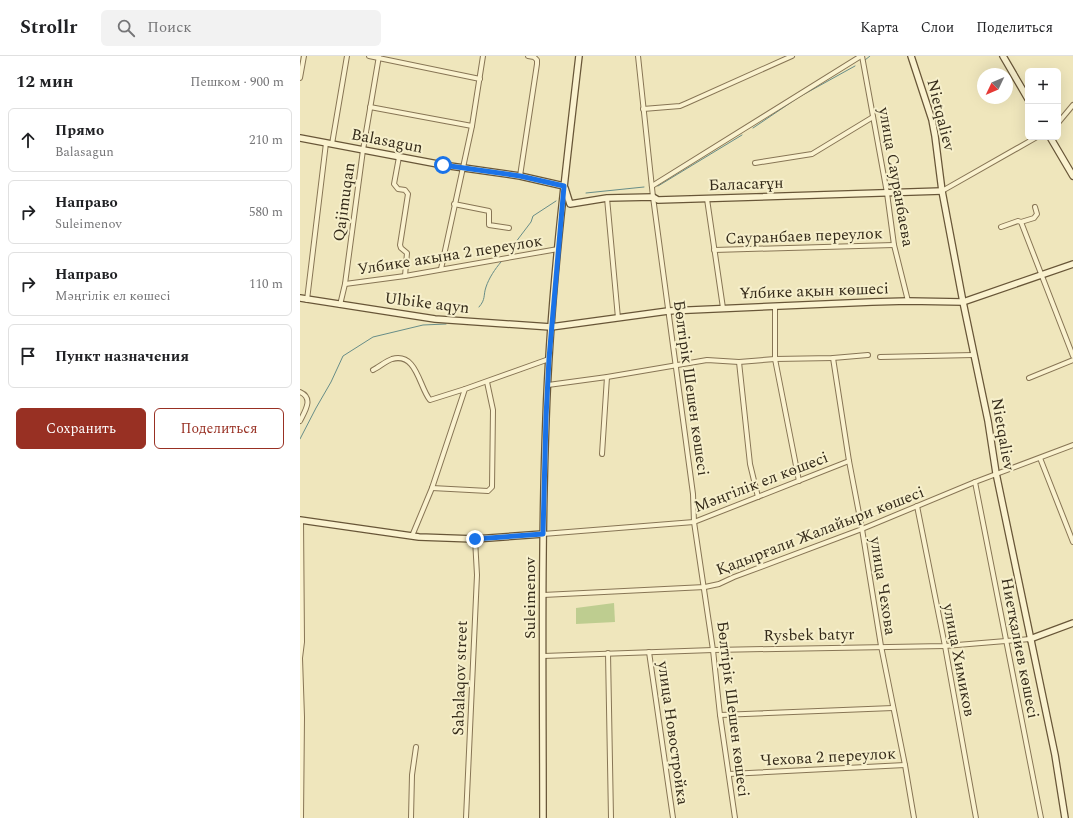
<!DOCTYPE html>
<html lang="ru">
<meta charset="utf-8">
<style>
:root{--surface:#fff;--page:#f2f2f2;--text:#202124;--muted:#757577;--line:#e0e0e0;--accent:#983023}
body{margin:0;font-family:Spectral,serif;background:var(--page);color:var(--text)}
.controls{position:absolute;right:12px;top:12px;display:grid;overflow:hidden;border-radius:6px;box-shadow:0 4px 16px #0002}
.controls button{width:36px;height:36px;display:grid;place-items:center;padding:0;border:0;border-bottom:1px solid var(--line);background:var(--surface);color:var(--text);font:20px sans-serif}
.compass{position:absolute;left:677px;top:12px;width:36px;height:36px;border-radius:50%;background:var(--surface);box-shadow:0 4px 16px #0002;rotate:226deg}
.stop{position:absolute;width:12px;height:12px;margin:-9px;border:3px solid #1a73e8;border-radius:50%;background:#fff}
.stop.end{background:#1a73e8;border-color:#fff;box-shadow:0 1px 4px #0008}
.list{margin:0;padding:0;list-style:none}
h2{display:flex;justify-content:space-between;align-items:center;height:52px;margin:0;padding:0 16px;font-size:17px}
h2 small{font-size:13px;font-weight:400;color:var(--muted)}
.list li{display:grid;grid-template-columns:26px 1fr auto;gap:12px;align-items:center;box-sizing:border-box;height:64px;margin:0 8px 8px;padding:0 8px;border:1px solid var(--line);border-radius:6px}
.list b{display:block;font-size:15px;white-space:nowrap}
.list p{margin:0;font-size:13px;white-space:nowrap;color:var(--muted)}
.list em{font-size:13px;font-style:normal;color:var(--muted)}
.actions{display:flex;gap:8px;padding:12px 16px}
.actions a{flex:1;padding:9px 0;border:1px solid var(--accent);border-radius:6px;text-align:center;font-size:14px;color:var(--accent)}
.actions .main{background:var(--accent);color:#fff}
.icon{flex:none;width:22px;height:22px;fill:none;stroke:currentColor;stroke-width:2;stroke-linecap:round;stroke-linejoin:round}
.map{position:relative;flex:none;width:773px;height:762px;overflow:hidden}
header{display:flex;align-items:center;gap:24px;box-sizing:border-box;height:56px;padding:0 20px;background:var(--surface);border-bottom:1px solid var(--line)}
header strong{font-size:19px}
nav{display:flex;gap:22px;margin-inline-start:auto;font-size:14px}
.search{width:280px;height:36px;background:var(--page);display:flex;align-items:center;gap:10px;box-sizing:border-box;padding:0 14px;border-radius:6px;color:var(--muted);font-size:15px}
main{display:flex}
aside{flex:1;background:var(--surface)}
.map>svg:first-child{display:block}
.green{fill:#becd90}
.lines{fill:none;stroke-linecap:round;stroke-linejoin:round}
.stream{stroke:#678d88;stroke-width:1}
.street-casing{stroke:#877555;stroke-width:6}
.secondary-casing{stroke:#685638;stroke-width:8}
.street{stroke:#faf2cf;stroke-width:4}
.secondary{stroke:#faf2cf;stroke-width:5.5}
.route{stroke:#1a73e8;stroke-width:5}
.labels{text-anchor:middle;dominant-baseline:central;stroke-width:4;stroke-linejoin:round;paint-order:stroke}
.street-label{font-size:16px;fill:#352b1a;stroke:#f6efcb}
</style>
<header>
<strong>Strollr</strong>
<div class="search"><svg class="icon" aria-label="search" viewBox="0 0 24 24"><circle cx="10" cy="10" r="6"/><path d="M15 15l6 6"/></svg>Поиск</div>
<nav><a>Карта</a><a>Слои</a><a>Поделиться</a></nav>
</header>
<main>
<aside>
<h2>12 мин<small>Пешком · 900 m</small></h2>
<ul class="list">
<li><svg class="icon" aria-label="ahead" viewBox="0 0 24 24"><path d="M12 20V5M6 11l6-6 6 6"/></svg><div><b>Прямо</b><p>Balasagun</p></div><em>210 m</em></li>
<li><svg class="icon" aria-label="right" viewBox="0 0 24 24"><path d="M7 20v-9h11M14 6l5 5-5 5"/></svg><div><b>Направо</b><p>Suleimenov</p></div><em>580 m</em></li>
<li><svg class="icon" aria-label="right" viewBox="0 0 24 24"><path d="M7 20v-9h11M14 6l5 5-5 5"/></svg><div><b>Направо</b><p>Мәңгілік ел көшесі</p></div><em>110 m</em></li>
<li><svg class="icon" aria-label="arrive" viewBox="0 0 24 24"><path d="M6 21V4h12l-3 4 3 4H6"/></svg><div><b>Пункт назначения</b></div></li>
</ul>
<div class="actions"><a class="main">Сохранить</a><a>Поделиться</a></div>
</aside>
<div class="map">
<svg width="773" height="762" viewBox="0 0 773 762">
<rect width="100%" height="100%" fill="#efe6bc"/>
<path class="green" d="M314 547 315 566 276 568V552Z"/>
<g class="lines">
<g class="stream">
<path d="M565 4 570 0"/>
<path d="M453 72 499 41 555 10"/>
<path d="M358 130 442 79"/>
<path d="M286 137 344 131"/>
<path d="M209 195 231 166 233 160 256 145"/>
<path d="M179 251C186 243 183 240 186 231 189 222 195 213 201 206"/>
<path d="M0 383 16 352 31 326 43 300 73 281 123 269 146 268"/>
</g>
<g class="street-casing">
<g id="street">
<path d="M69 0 180 23"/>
<path d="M338 0 353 141 393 438 394 466 413 594 420 659 435 762"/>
<path d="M562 0 587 137 594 189 608 245"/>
<path d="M0 22 4 0"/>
<path d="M70 51 172 70"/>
<path d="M343 53 380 50 387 47 492 0"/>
<path d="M758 67 773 49"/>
<path d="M32 88 47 0"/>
<path d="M99 101 94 128 98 133 105 134 108 138 100 189 101 192 107 197 105 220"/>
<path d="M455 107 512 98 573 61"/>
<path d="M220 120 237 8V4L234 1 228 0"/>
<path d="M352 130 561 0"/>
<path d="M642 135 737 81"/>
<path d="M307 142 318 262"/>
<path d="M407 143 423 252"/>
<path d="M154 148 189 155V169L209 172"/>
<path d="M721 166 734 162 737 158 735 151"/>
<path d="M701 171 718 165 721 166 773 300"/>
<path d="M414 194 594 189"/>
<path d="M141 213 172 70 183 0"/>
<path d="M45 228 105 220 258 193"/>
<path d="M7 244 26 87"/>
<path d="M40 249 45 228 63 94 79 0"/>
<path d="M475 250V303L499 425"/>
<path d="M580 301 674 299"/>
<path d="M533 302 549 405 562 473 581 590 605 709 614 762"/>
<path d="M439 306 450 408 458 441"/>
<path d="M73 314C79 311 86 305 92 303 117 296 119 331 130 344L165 333"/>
<path d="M729 322 773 304"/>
<path d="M248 329 307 321 407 304 439 306 475 303 533 302 568 299"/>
<path d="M0 336C14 342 5 355 0 365"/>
<path d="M302 398 307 321"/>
<path d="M740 402 773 486"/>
<path d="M675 426 741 762"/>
<path d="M132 432 188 435 192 431 193 354 187 326"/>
<path d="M617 450 645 590 676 762"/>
<path d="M243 478 394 466 549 405"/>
<path d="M112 480 132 432 165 333 249 303"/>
<path d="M243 539 405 531 419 528 434 521 562 473 675 426 773 389"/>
<path d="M349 596 373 762"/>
<path d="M308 597 311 762"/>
<path d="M243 600 413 594 645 590 730 583"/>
<path d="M420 659 593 652"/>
<path d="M429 718 605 709"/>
<path d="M1 762 2 661 0 602 2 586 1 464"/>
<path d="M111 762 112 719 116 691"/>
<path d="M166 762 177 519 175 483"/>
</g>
</g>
<g class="secondary-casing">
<g id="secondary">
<path d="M611 0 632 64 635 80 642 135 663 246 688 365 696 417 755 699 765 762"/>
<path d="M703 0 728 43"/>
<path d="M750 81 773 120"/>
<path d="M0 82 143 109 220 120 264 130"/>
<path d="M265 132 270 148 307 142 353 141 358 144 642 135"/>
<path d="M0 242 135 263 251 271 368 255 572 246 608 245 663 246 773 208"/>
<path d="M0 464 119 481 175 483 243 478"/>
<path d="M730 583 773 567"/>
<path d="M243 762C243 629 241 496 246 363 250 242 265 120 279 0"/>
</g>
</g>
<use href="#street" class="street"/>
<use href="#secondary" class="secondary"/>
</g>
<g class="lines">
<path class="route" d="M143 109 220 120 264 130 249 303 246 361 243 478 175 483"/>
</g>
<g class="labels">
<g class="street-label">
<text transform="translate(641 59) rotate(76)">Nietqaliev</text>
<text transform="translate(87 85) rotate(11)">Balasagun</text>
<text transform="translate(596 121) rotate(80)">улица Сауранбаева</text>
<text transform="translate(446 128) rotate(-2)">Баласағұн</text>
<text transform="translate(44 146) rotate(-82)">Qajimuqan</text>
<text transform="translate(504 180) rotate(-2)">Сауранбаев переулок</text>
<text transform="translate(150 199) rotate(-9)">Улбике акына 2 переулок</text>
<text transform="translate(514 235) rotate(-2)">Ұлбике ақын көшесі</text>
<text transform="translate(127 247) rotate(7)">Ulbike aqyn</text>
<text transform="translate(391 332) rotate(82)">Бөлтірік Шешен көшесі</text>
<text transform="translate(703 378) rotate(80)">Nietqaliev</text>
<text transform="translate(461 426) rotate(-21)">Мәңгілік ел көшесі</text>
<text transform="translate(520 475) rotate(-21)">Қадырғали Жалайыри көшесі</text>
<text transform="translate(583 530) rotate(81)">улица Чехова</text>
<text transform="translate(230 542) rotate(-90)">Suleimenov</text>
<text transform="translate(509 579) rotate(-1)">Rysbek batyr</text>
<text transform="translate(720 592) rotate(79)">Ниетқалиев көшесі</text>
<text transform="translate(659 604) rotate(79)">улица Химиков</text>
<text transform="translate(160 622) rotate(-88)">Sabalaqov street</text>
<text transform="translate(433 653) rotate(83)">Бөлтірік Шешен көшесі</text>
<text transform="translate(373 677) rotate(82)">улица Новостройка</text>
<text transform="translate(528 701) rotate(-3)">Чехова 2 переулок</text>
</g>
</g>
</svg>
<div class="controls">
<button>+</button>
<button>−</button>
</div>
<svg class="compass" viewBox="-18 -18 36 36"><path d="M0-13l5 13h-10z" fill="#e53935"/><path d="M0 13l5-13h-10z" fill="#757577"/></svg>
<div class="stop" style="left:143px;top:109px"></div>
<div class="stop end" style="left:175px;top:483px"></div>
</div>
</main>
